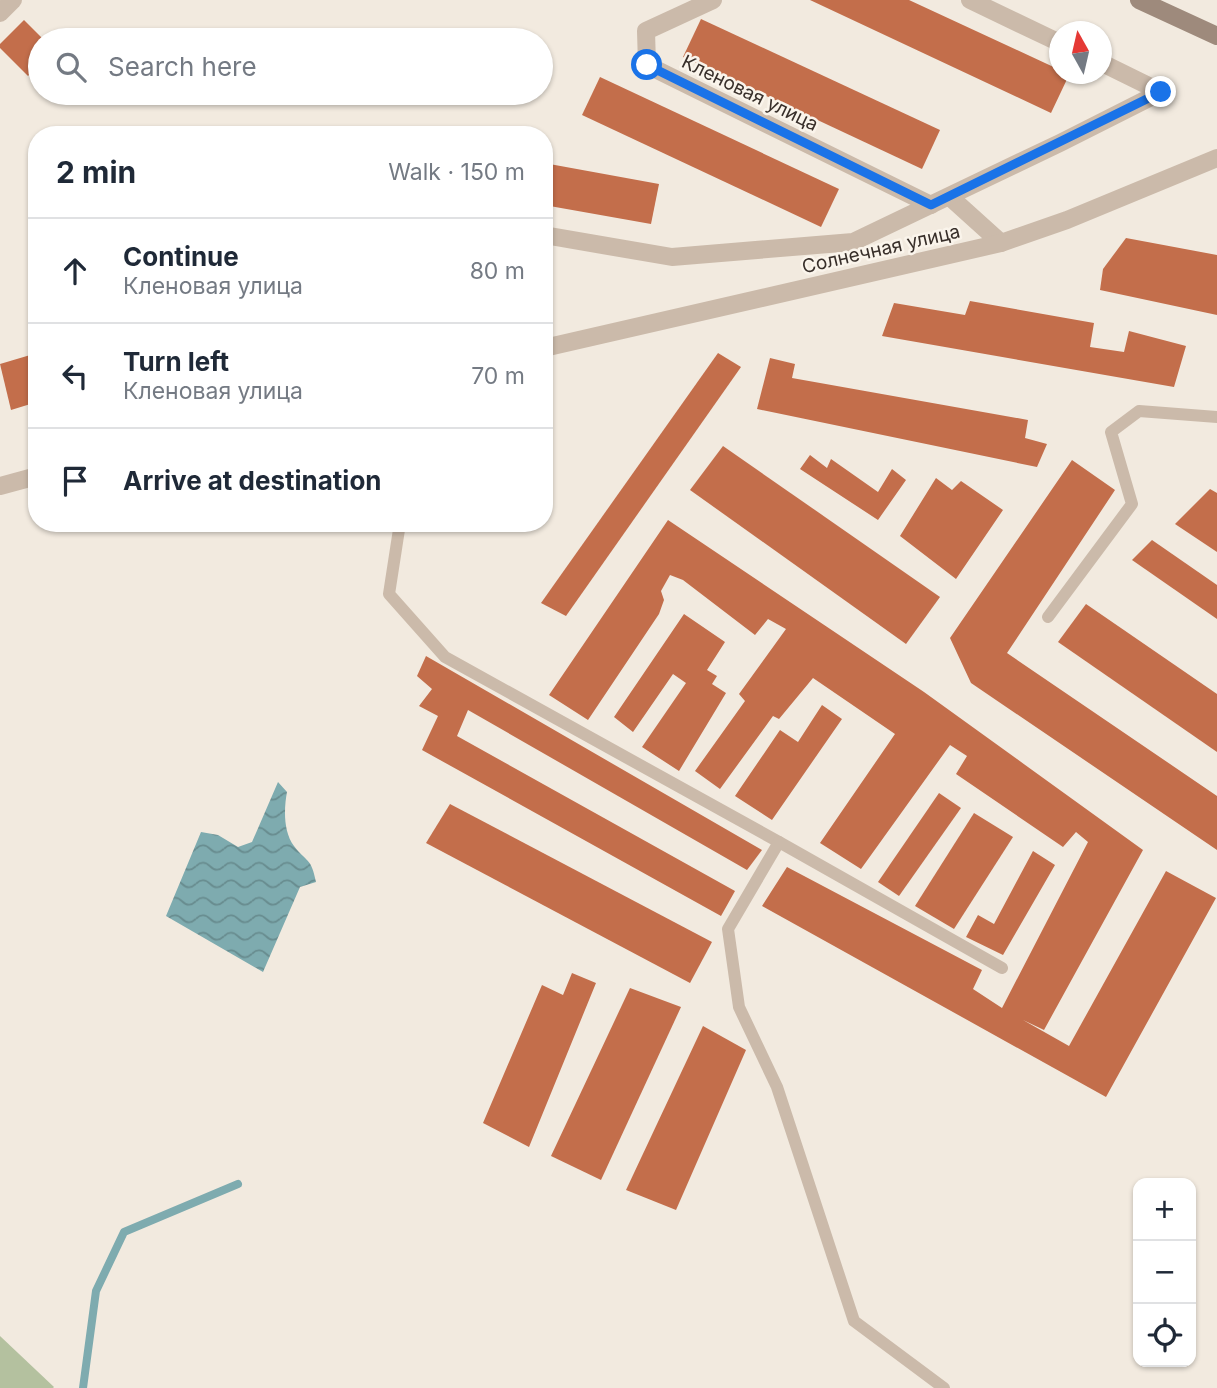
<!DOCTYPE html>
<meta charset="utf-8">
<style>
:root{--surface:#fff;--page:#f2f2f3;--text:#1f2937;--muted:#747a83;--line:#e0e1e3}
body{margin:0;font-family:Inter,sans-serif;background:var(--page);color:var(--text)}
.controls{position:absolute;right:21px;bottom:21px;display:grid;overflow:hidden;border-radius:14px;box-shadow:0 2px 5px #0004}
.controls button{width:63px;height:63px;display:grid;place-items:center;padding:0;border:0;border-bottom:2px solid var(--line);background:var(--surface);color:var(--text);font:35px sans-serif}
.compass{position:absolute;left:1049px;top:21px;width:63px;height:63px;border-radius:50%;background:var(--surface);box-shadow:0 2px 5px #0004;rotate:352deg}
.stop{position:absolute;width:21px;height:21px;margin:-16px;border:5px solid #1a73e8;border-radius:50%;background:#fff}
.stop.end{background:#1a73e8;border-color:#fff;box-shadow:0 2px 7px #0008}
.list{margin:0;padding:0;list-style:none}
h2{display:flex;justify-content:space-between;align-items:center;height:91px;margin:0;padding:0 28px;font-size:30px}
h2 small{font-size:23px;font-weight:400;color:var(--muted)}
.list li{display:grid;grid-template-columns:46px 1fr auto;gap:21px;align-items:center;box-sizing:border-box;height:105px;padding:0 28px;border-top:2px solid var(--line)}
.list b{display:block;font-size:26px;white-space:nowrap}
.list p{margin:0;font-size:23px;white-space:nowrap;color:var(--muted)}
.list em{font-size:23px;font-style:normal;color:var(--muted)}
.icon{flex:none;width:38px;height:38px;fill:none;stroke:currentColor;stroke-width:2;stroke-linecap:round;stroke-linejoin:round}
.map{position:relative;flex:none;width:1217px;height:1388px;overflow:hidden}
.search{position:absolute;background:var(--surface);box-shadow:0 2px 5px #0004;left:28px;top:28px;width:525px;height:77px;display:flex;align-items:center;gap:18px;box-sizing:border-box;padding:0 24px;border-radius:38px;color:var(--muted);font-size:26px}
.panel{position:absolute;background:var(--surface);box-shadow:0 2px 5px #0004;left:28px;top:126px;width:525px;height:406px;border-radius:28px}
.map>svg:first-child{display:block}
.garden{fill:#b4c19f}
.water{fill:url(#water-waves)}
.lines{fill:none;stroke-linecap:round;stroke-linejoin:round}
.stream{stroke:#7eabaf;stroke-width:8}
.building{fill:#c36e4b}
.lane{stroke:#cbbaaa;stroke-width:12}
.street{stroke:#cbbaaa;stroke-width:18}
.secondary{stroke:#9e8a7c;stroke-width:18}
.route{stroke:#1a73e8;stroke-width:9}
.labels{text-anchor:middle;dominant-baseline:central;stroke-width:5;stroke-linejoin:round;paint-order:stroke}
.street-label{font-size:19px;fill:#382f2a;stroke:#faf4eb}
</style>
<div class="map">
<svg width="1217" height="1388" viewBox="0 0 1217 1388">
<defs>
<pattern id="water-waves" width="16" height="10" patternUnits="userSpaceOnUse" patternTransform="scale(1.75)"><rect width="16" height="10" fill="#7eabaf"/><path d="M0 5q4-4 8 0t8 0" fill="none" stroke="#688c8f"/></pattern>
</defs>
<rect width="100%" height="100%" fill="#f2eadf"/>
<path class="garden" d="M0 1336 54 1387 53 1388H0Z"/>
<path class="water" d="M278 782 287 792C284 808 283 831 294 846 307 863 311 857 316 882L300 887 263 972 166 916 201 832 218 835 238 847 252 842Z"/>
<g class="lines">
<path class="stream" d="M83 1388 96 1291 124 1232 238 1184"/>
</g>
<g class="building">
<path d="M810 0H909L1060 70V74L1069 75 1051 113Z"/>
<path d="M701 19 940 130 922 169 683 57Z"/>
<path d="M24 20 44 40H40V63L28 76 0 48V44Z"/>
<path d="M600 77 839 189 821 227 582 115Z"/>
<path d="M544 163 659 184 651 224 544 205Z"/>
<path d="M1126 238 1217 255V315L1100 290 1103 269Z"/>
<path d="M970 301 1094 323 1090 347 1124 352 1129 331 1186 346 1174 387 882 336 894 303 965 315Z"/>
<path d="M37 353V402L11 410 0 364Z"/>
<path d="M718 353 741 367 566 616 541 603Z"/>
<path d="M770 358 795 364 792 378 1028 420 1025 438 1047 444 1037 467 757 409Z"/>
<path d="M723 446 940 597 906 644 690 490Z"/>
<path d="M810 455 827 468 831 459 878 492 892 469 906 480 878 520 800 469Z"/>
<path d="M1072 460 1115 490 1007 653 1217 796V850L971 683 950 638Z"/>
<path d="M936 478 952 490 961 481 1003 510 956 579 900 536Z"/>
<path d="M1210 489 1217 493V552L1175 524Z"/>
<path d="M668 520 924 692 1143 850 1044 1030 1023 1020 1069 1046 1166 871 1216 898 1106 1097 762 906 787 867 982 970 973 989 1002 1008 1088 842 1076 832 1063 847 956 774 967 756 950 745 861 869 820 843 895 734 813 678 779 719 773 716 720 789 695 771 745 701 739 694 786 629 768 619 755 635 683 580 670 575 661 591 664 600 659 614 588 720 549 695Z"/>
<path d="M1152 540 1217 585V619L1132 560Z"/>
<path d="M1086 604 1217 694V752L1058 642Z"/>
<path d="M684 614 725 642 707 670 717 676 712 684 726 693 679 771 642 747 686 683 673 674 633 732 614 717Z"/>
<path d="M426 656 762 850 747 870 468 710 457 736 735 891 721 916 422 750 438 716 419 706 432 689 417 676Z"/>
<path d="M822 705 842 719 772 820 735 796 780 730 798 742Z"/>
<path d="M939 793 961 808 899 896 878 882Z"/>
<path d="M450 804 712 942 690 983 426 843Z"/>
<path d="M974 813 1013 837 954 929 915 906Z"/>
<path d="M1033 851 1055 865 1003 955 966 937 978 915 994 924Z"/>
<path d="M572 973 596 983 529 1147 483 1123 542 985 563 995Z"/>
<path d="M630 988 681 1007 601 1180 551 1156Z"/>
<path d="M703 1026 746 1050 676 1210 626 1190Z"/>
</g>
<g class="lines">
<g class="lane">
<path d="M400 523 389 594 445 657 779 842"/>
<path d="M1048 617 1132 504 1111 432 1139 411 1217 417"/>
<path d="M944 1388 854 1321 777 1087 739 1007 728 929 779 842 1002 968"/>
</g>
<g class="street">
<path d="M713 0 646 31 647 65 931 205"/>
<path d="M970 0 1060 43"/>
<path d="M0 13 13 0"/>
<path d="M1102 63 1161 92"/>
<path d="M950 197 1001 243"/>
<path d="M544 235 672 257 853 242 1060 143 1161 92"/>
<path d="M544 348 1001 243 1067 220 1217 158"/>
<path d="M0 486 37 476"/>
</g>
<path class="secondary" d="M1139 0 1217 36"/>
</g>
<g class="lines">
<path class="route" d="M647 65 931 205 1161 92"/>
</g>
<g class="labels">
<g class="street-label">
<text transform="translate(750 93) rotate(26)">Кленовая улица</text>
<text transform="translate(881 249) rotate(-13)">Солнечная улица</text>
</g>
</g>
</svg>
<div class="controls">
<button>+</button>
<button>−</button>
<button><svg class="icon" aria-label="locate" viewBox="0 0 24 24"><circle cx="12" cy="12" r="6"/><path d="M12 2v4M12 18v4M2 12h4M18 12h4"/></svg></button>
</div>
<svg class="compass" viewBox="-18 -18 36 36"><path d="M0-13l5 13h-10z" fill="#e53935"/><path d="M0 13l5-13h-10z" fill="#747a83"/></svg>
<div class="stop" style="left:647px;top:65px"></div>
<div class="stop end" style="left:1161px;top:92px"></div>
<div class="search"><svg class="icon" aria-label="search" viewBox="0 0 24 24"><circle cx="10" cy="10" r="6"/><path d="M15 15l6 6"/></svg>Search here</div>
<section class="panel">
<h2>2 min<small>Walk · 150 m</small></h2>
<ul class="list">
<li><svg class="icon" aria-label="ahead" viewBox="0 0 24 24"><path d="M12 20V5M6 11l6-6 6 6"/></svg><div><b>Continue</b><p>Кленовая улица</p></div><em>80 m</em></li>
<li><svg class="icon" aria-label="left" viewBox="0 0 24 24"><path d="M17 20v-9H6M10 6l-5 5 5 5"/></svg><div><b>Turn left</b><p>Кленовая улица</p></div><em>70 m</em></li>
<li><svg class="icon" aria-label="arrive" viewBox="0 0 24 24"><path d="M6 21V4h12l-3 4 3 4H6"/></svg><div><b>Arrive at destination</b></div></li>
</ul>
</section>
</div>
